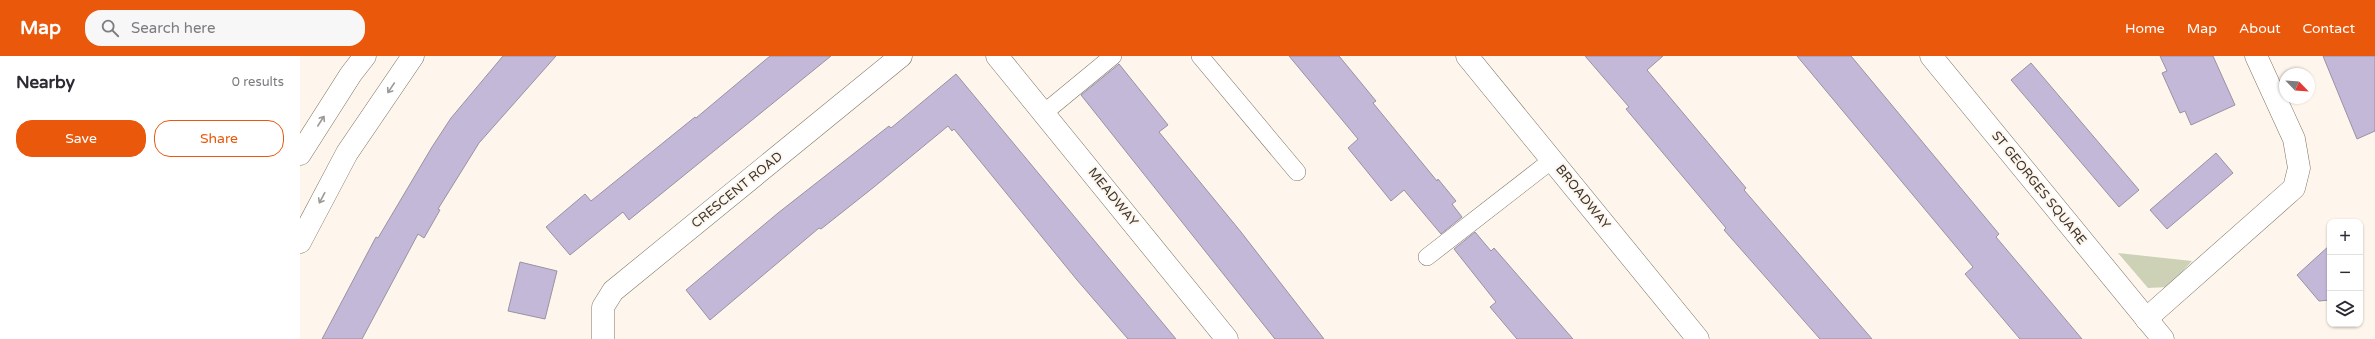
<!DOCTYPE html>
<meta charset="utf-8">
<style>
:root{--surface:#fff;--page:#f7f7f7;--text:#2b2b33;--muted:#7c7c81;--line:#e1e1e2;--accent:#ea580c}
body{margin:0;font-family:"Varela Round",sans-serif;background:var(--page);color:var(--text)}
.controls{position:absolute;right:12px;bottom:12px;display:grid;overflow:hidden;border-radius:8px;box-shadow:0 1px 3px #0004}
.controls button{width:36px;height:36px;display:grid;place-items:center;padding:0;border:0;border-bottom:1px solid var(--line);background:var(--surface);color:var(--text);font:20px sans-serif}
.compass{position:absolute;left:1979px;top:12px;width:36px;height:36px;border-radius:50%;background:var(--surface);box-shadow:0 1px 3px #0004;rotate:115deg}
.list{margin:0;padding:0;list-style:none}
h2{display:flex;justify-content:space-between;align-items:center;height:52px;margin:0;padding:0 16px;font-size:17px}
h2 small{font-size:13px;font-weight:400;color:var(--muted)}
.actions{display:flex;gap:8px;padding:12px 16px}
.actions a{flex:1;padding:9px 0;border:1px solid var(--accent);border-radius:16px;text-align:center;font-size:14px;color:var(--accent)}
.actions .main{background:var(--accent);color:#fff}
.icon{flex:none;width:22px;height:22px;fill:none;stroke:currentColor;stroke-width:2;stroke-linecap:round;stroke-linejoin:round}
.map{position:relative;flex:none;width:2075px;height:283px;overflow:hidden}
header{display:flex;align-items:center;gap:24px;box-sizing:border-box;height:56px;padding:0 20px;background:var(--accent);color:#fff}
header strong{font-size:19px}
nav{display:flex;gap:22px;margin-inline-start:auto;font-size:14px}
.search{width:280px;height:36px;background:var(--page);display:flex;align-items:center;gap:10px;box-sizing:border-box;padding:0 14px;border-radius:16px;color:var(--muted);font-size:15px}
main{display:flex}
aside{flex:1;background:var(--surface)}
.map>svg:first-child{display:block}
.green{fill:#cdd2b7}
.building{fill:#c4b8d8;stroke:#9892a3}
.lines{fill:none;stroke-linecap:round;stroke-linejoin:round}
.service-casing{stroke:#7e7264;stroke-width:18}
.minor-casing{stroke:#7e7264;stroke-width:23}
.primary-casing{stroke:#7e7264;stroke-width:23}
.trunk-casing{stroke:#7e7264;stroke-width:23}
.service{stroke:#fff;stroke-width:17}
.minor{stroke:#fff;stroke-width:22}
.primary{stroke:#fff;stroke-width:22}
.trunk{stroke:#fff;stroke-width:22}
.oneway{stroke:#9c9a97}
.labels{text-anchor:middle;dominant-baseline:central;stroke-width:4;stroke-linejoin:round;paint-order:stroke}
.street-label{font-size:13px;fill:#3a352f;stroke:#fef6ec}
</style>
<header>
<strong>Map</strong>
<div class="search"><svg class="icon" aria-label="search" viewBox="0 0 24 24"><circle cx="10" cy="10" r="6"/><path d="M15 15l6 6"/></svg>Search here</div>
<nav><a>Home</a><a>Map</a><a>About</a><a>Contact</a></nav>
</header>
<main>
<aside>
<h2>Nearby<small>0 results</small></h2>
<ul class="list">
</ul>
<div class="actions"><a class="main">Save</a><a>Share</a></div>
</aside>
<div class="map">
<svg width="2075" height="283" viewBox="0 0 2075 283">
<rect width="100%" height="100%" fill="#fef6ec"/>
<path class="green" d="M1818 197 1892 205 1868 231 1848 232Z"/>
<g class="building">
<path d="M203 0H256L179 87 138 153 140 154 124 182 118 178 62 283H22L76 181 78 182 132 91 151 62Z"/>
<path d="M470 0H531L329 164 323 156 270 199 246 171 285 138 291 145 395 61 396 62Z"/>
<path d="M989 0H1039L1076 45 1073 47 1137 125 1138 123 1156 145 1152 148 1162 161 1141 178 1104 134 1091 145 1048 92 1058 83Z"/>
<path d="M1285 0H1363L1347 14 1446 132 1444 134 1572 283H1520L1424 174 1426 172 1326 53 1329 51Z"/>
<path d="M1497 0H1551L1699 178 1696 181 1782 283H1720L1665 218 1673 211Z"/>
<path d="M1860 0H1913L1935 49 1891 69 1885 55 1880 57 1862 17 1867 15Z"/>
<path d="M2023 0H2075V75L2057 83Z"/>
<path d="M1731 7 1839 134 1819 151 1711 24Z"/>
<path d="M819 8 868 69 859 76 941 176 1024 283H975L781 39Z"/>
<path d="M656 18 876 283H828L777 224 654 73 652 75 648 70 574 131 521 173 519 172 410 264 386 234 478 157 589 70 591 72Z"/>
<path d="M1916 97 1933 117 1867 173 1850 154Z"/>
<path d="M1175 176 1191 195 1194 192 1273 283H1217L1190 251 1196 246 1154 193Z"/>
<path d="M2030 189V244L2019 245 1997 219Z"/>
<path d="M220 206 257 215 245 263 208 255Z"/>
</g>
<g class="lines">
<g class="service-casing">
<g id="service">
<path d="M900 0 997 116"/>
<path d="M745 56 813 0"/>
<path d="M1127 201 1252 104"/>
</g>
</g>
<g class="minor-casing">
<g id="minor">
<path d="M697 0 927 283"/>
<path d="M1631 0 1863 283"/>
<path d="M1846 263 1994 132 1999 112 1994 83 1956 0"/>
<path d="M303 283V251L313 235 601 0"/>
</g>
</g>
<g class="primary-casing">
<g id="primary">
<path d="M0 98 51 18 65 0"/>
<path d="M0 186 47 97 113 0"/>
</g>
</g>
<g class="trunk-casing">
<path id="trunk" d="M1167 0 1398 283"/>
</g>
<use href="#service" class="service"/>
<use href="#minor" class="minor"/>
<use href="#primary" class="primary"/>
<use href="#trunk" class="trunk"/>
</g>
<defs><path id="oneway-shaft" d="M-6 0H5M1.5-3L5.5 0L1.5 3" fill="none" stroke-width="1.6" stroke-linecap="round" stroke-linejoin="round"/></defs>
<g class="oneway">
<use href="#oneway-shaft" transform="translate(91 32) rotate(124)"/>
<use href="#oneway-shaft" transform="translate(21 65) rotate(-57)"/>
<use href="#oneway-shaft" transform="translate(22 142) rotate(118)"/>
</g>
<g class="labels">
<g class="street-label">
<text transform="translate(1739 132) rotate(51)">ST GEORGES SQUARE</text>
<text transform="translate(437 134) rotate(-39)">CRESCENT ROAD</text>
<text transform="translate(813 141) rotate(51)">MEADWAY</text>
<text transform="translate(1283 141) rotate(51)">BROADWAY</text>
</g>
</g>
</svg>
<div class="controls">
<button>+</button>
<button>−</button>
<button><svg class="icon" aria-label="layers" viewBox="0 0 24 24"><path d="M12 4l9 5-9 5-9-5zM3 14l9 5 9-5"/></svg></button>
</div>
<svg class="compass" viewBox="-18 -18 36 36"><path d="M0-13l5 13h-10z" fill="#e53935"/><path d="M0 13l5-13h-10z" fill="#7c7c81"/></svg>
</div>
</main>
